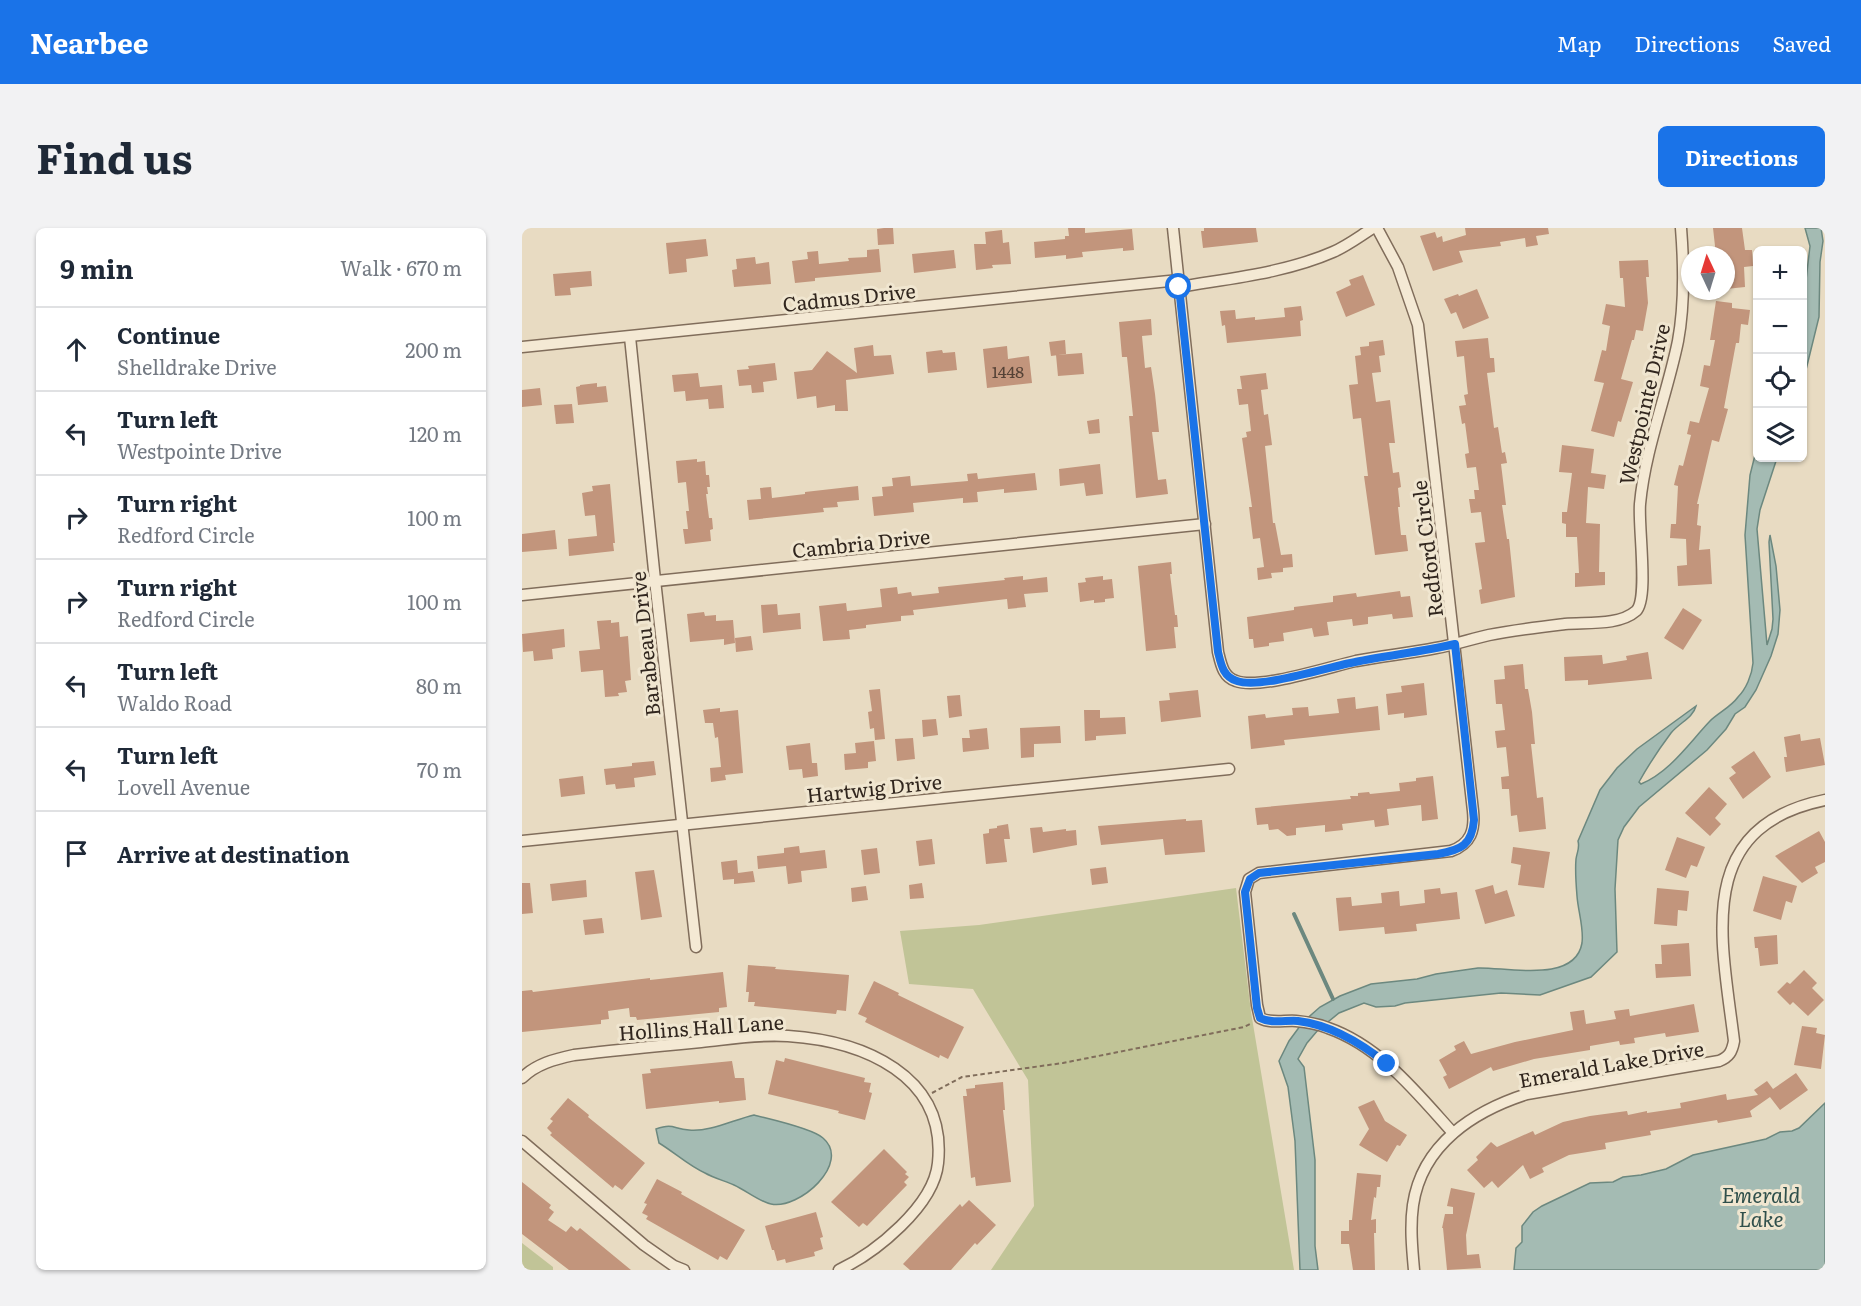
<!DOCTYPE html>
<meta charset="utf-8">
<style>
:root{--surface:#fff;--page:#f2f2f3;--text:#1f2937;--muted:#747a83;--line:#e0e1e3;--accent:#1a73e8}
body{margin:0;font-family:Literata,serif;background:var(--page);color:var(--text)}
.controls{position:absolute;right:18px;top:18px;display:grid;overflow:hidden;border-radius:9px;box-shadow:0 2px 4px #0004}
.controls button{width:54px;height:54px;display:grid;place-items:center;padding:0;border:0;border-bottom:2px solid var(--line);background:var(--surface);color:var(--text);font:30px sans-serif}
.compass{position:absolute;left:1159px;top:18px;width:54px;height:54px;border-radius:50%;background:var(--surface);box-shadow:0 2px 4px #0004;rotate:356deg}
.stop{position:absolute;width:18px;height:18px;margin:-14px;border:4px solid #1a73e8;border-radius:50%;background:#fff}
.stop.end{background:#1a73e8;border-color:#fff;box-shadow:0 2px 6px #0008}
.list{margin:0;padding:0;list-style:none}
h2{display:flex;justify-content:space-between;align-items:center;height:78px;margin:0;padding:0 24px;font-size:26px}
h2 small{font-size:20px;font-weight:400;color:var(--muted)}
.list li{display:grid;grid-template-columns:39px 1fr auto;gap:18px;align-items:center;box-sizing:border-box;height:84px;padding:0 24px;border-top:2px solid var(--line)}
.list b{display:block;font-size:22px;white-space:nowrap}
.list p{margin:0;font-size:20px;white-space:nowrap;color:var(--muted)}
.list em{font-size:20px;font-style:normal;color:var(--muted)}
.icon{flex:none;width:33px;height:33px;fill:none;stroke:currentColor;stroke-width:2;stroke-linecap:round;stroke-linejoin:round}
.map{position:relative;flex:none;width:1303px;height:1042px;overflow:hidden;border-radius:9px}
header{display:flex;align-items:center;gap:36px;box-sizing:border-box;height:84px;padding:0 30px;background:var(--accent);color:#fff}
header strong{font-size:28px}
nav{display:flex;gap:33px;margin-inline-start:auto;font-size:21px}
.intro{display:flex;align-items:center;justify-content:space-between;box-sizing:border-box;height:144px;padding:0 36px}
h1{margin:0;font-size:42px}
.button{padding:15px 27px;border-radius:9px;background:var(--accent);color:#fff;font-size:21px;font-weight:700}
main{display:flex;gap:36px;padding:0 36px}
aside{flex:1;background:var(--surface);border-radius:9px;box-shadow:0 2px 4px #0004}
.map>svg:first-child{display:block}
.green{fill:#c1c497}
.water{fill:#a4bbb3;stroke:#6c887f;stroke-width:1.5}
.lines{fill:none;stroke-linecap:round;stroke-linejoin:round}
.stream{stroke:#6c887f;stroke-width:4}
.building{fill:#c2957c}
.street-casing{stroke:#806d5b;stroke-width:13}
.path{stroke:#806d5b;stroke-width:2;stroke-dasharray:4.5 3;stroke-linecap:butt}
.street{stroke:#f4e9d4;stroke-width:10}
.route{stroke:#1a73e8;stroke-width:8}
.labels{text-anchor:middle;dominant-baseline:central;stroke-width:6;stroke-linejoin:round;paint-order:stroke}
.number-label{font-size:16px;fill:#554236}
.street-label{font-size:20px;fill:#31261e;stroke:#f0e6d0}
.water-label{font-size:21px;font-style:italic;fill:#2f4f4b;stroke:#f0e6d0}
</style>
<header>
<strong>Nearbee</strong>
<nav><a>Map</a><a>Directions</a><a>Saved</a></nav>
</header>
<div class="intro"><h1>Find us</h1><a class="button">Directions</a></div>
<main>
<aside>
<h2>9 min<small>Walk · 670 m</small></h2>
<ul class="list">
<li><svg class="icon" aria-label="ahead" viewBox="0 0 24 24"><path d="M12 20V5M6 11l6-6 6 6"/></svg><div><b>Continue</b><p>Shelldrake Drive</p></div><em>200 m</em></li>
<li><svg class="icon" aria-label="left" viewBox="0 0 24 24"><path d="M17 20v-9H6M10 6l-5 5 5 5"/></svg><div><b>Turn left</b><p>Westpointe Drive</p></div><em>120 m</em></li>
<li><svg class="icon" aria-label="right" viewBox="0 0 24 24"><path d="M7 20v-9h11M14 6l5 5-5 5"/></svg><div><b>Turn right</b><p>Redford Circle</p></div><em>100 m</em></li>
<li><svg class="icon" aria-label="right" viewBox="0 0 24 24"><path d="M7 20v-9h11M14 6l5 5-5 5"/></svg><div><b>Turn right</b><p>Redford Circle</p></div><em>100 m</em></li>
<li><svg class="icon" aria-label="left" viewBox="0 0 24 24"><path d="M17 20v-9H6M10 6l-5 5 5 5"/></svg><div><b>Turn left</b><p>Waldo Road</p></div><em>80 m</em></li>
<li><svg class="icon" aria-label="left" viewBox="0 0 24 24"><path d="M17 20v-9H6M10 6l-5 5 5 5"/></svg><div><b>Turn left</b><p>Lovell Avenue</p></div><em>70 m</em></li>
<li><svg class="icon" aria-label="arrive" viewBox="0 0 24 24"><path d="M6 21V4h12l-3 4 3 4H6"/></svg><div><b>Arrive at destination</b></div></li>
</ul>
</aside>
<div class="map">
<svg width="1303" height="1042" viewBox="0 0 1303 1042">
<rect width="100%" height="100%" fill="#e8dbc2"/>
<g class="green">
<path d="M714 660 729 784 772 1042H469L512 978 506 852 451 761 387 756 378 703 457 697Z"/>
<path d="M0 1015 31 1039V1042H0Z"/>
</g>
<g class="water">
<path d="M1283 0H1299L1301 13 1298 34 1297 89 1281 154 1282 69 1288 18Z"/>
<path d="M1235 219 1236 230H1255L1238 282 1235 301 1245 417 1250 401 1251 391 1247 314 1248 307 1254 338 1258 382 1256 406 1249 428 1234 462 1223 479 1213 486 1204 501 1185 522 1117 579 1102 599 1096 612 1093 661 1095 724 1069 749 1018 767 979 765 883 775 873 778 854 779 842 775 817 785 796 802 785 815 776 831 782 839 793 932V1018L796 1042H778L773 913 766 859 757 833 767 813 781 794 798 779 818 768 849 756 895 751 914 746 956 740C984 739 1053 756 1060 715 1062 700 1056 683 1055 668 1054 656 1053 643 1054 631 1055 624 1058 620 1056 613L1078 562 1095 540 1115 521 1174 478C1171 490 1157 495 1149 505 1137 521 1127 536 1117 554L1119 556C1148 544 1167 515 1188 493 1196 485 1209 479 1216 469 1224 461 1230 447 1231 435L1223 307 1228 247Z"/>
<path d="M1303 875V1042H992L994 1020 1000 1014V998L1011 984 1020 978 1068 955 1091 954 1101 949 1119 947 1144 941 1171 927 1244 911 1258 904 1270 903 1277 900Z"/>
<path d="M232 887C247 891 290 900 301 910 330 935 277 982 249 976 236 973 225 963 212 957 203 953 192 950 183 945 167 938 152 924 137 915L134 901C152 895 151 901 167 902 188 904 211 892 232 887Z"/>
</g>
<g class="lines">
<path class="stream" d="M772 686 811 771"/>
</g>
<g class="building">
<path d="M362 0H371L372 16 356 17 355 1Z"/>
<path d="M546 0H563V5L610 1 612 22 601 23V20L560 24 561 29 544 31V27L513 30 512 14 543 11V8H547Z"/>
<path d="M682 0H734L736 14 681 20 679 3H682Z"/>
<path d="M943 0H1026L1027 6 1014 8 1016 17 1004 19 1003 10 978 14 979 18 937 23 941 34 911 43 898 8 913 4 915 10 920 8 921 14 944 7Z"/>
<path d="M1191 0H1220L1223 22H1230L1231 38 1222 39 1223 59 1204 61V27H1194Z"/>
<path d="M480 2 481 15 487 14 489 36 470 37 471 40 454 42 452 16H464L463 4Z"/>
<path d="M184 11 186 28 164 31 165 44 147 46 144 15Z"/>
<path d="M357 21 359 44 293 50V53L273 55 270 33 286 31 285 24 296 23 297 36 327 33 326 30 345 29V22Z"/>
<path d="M432 22 434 40 392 45 390 26Z"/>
<path d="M233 29 234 36 247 34 249 56 212 59 210 42 215 41 214 31Z"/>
<path d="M1126 32 1127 49H1124L1126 75 1121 103 1114 102 1112 112H1110L1099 151 1111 154 1099 194 1096 193 1092 209 1069 203 1082 155 1072 153 1080 122 1084 123 1088 98 1080 96 1084 76 1103 79 1101 50H1098L1097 33Z"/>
<path d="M69 43 70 58 48 60 49 67 33 68 31 46Z"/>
<path d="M841 47 853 77 824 89 814 64 829 57 827 52Z"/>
<path d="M955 61 967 90 941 101 934 84 929 86 922 71 936 66 937 68Z"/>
<path d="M1194 73 1210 75V80L1228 82 1226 97 1219 96 1217 115H1214L1202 180 1206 181 1197 214 1190 212 1175 276H1177L1175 297 1179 298 1177 322 1188 321 1190 356 1156 358 1155 338 1165 337 1164 311 1148 310 1149 296H1154L1156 258 1152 257 1157 237 1161 238 1169 207 1165 206 1168 193 1177 195 1187 160 1178 158 1182 137 1188 138 1193 112H1188Z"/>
<path d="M779 78 781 92 778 93 779 108 705 115 703 97 700 98 698 83 713 82 714 91 733 89V92L763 89 762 80Z"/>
<path d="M629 91 630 107 620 108 623 140 629 139 633 166 637 204H630L636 252 644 251 646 266 614 270 607 188H611L605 129H600L597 94Z"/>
<path d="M966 110 968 130H972L973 144 965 145 972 200 976 199 980 225 983 224 985 235 979 236 984 277H980L985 311H987L993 369 959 376 957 362 960 361 953 315 963 314 959 284 949 285 947 271H953L952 262H957L954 239 945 240 943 226 947 225 943 195 940 196 937 178 944 177 942 167 946 166 945 158 942 128 935 129 933 113Z"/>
<path d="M543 112 544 126 529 128 527 114Z"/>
<path d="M861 112 863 127 857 128 859 144 850 145 854 174 868 172 873 215H867L871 245 877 244 879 259 876 260 878 279H876L879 307H884L886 323 853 327 842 248H846L839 190 831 191 827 157 836 156 833 128 839 127 838 119 847 118V114Z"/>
<path d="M351 117 352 128 369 127 372 146 324 152 326 183H313V177L295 180 294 168 275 171 272 144 290 142 305 123 335 145 332 120Z"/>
<path d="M485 118 486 131 507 128 510 155 465 160 461 121Z"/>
<path d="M420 122 421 125 433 124 435 142 406 145 404 124Z"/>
<path d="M560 125 562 146 536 148 534 127Z"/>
<path d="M253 135 255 152 241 154 242 164 230 165 229 157 217 158 215 142 227 141 226 138Z"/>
<path d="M176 145 178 159 200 157 202 180 187 181 186 171 164 173 163 163 152 164 150 147Z"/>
<path d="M744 145 746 161 739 162 742 187 746 186 750 217 743 218 751 295H753L759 327 770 326 771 339 761 340V344L749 345 750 350 736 352 735 340 742 339 738 310 731 311 727 279H730L720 210 725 209 724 204 729 203 726 176 717 177 715 161H720L718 148Z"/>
<path d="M75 155V159L84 158 86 174 56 177 54 159 58 158V157Z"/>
<path d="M18 160 20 177 0 179V162Z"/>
<path d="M50 176 52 195 34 196 32 177Z"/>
<path d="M577 191 578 205 567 206 565 193Z"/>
<path d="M1040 217 1072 221 1069 245 1084 247 1082 261 1066 259 1064 295 1078 296 1077 344H1083V357L1053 359V345H1057L1055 309H1044V296L1040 295V284H1045L1050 245 1037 244Z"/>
<path d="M175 231V234L183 233 184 247H187L188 259H185L186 266H184L187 290H190L191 301 188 302 189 313 163 316 161 301H166L164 283H167L164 254 156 255 154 233Z"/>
<path d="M578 236 581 266 564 268 562 255 538 258 537 241Z"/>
<path d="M455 245 456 251 513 245 515 262 482 265V261L455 264 456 274 441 275V270L391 275 392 284 352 288 350 269 361 268 360 259 371 258 370 250 388 248 389 258 446 253 445 246Z"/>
<path d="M88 256 93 315H91L92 323 47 328 46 311 75 308 73 287 63 288 60 265 71 263 70 258Z"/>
<path d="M336 258 337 272 315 274 316 279 301 280 302 284 227 292 225 272 239 271 238 260 249 259 250 270 283 266V264Z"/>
<path d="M33 302 35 321 0 324V306Z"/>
<path d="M649 334 650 346H648L653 387H655L656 399H652L654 420 624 423 616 338Z"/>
<path d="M501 348V352L525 349 526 364 502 366 504 379 486 381 485 371 391 382 392 387 379 388V393L344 397V400L327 402 328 411 301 413 297 378 324 375 325 383 360 379 358 361 375 359 376 366 389 364 390 368 417 365 416 359 483 352 482 350Z"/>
<path d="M581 348V352L590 351 592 370 583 371V374L572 375V372L558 374 556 355 564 354 563 350Z"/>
<path d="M878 363 879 369 888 368 891 389 871 391 870 386 846 389V396L831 398 830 391 805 394 807 407 792 409 790 400 761 405 762 413 747 415V418L732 420 731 411H727L725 389 772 382V379L811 374V368L834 365 835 369Z"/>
<path d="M255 376 256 387 278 385 279 401 241 405 239 377Z"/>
<path d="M1161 380 1180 392 1161 422 1142 410Z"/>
<path d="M182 384 183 388 194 387V393L211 392 213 415 202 417V411L168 414 165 386Z"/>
<path d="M89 392V395L97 394 98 409 106 408 109 452 103 453 105 464 96 465 97 468 83 469 81 442 59 444 57 423 78 421 75 393Z"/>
<path d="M42 401 43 419 30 421 31 431 12 433 11 423 1 424 0 406Z"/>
<path d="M229 408 231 422 214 424 213 410Z"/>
<path d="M1126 424 1130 451 1066 457V452L1043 453 1042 429 1080 427 1081 436 1105 432 1104 428Z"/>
<path d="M1001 436 1003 461H1006L1010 484 1013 516H1009L1015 570 1021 569 1024 601 997 604 995 587 989 588 987 561H980L979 549 987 548 984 519 975 520 973 503 983 502 980 476H974L972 452 983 451 982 438Z"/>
<path d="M902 455 905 487 882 490V485L866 487 864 466 880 464 879 458Z"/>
<path d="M358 461 363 511 353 512 352 500 348 501 346 484 350 483 347 462Z"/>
<path d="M676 462 679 489 639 494 637 473 648 472 647 465Z"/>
<path d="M438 467 440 488 427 490 425 468Z"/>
<path d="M833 469 834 481 856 478 858 502 762 512 763 517 729 521 726 488 743 486 744 490 771 487 770 480 786 479 787 488 817 485 815 471Z"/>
<path d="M198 480V484L216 482 221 545 203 547 204 552 189 554 188 540 199 539 196 509 193 510 191 495H183L181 482Z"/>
<path d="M562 482H578V490L603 489 604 506 574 508V512L563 513Z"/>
<path d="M414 491 416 507 401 509 400 492Z"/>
<path d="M538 498 539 515 512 516V529L499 530 498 500Z"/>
<path d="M465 500 467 521 441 524 440 510H448L447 502Z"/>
<path d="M1278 506 1279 513 1298 510 1303 537 1264 544 1262 529H1265L1262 509Z"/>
<path d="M391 510 393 531 375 533 373 511Z"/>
<path d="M352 513 354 533 346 534V540L323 542 322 526 334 525 333 515Z"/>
<path d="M288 515 290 535H295L296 548 281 550 280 541 267 542 264 518Z"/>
<path d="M1232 523 1249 549 1221 571 1207 550 1214 545 1209 539Z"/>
<path d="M132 533 134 547 112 550 113 559 94 561 93 556 84 557 82 541 110 538V535Z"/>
<path d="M61 548 63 566 39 569 37 551Z"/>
<path d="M911 548 916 591 900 593 899 577 865 581 867 597 853 599 852 592 820 596 821 602 803 604V597L774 600V607L765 608 756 601 747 602 746 596 735 597 733 580 829 571 828 568H836V565L847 564 848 566 878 563 877 555 894 553V550Z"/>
<path d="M1187 559 1205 576 1193 590 1199 596 1188 608 1163 585Z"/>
<path d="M664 591V593L680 592 683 624 643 627 641 611 579 617 576 598Z"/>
<path d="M486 596 488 611H482L485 634 464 636 461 606 467 605V601L475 600V598Z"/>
<path d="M520 599 521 604 544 601V603L554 602 555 617 511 625 508 600Z"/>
<path d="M1297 603 1303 614V634L1293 639 1296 645 1280 655 1253 628Z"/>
<path d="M1155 609 1183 619 1175 639 1169 637 1164 650 1143 642Z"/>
<path d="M410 611 413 636 397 638 394 613Z"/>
<path d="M277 618 278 625 303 622 305 640 279 643 280 654 266 656 264 638 236 641 235 628 262 625V620Z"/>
<path d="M991 619 1028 624 1022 660 996 657 999 637 989 635Z"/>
<path d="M355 620 358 645 342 647 339 622Z"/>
<path d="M215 632 216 645 231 643 233 654 212 656V651L201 652 199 634Z"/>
<path d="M584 639 586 655 570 657 568 641Z"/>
<path d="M132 642 140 689 119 692 113 644Z"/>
<path d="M1241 648 1275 658 1270 675 1264 673 1259 692 1231 683Z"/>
<path d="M64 652 65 669 30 673 28 656Z"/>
<path d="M0 655H8L11 685 0 686Z"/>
<path d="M400 655 402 670 388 671 387 657Z"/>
<path d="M971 657 973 666 985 662 993 688 963 696 953 662Z"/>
<path d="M344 658 346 672 330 674 329 660Z"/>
<path d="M918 660 919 666 935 664 938 691 894 696 895 703 863 706 862 699 817 703 814 670 829 669 830 678 860 675 859 665 877 663 878 678 903 675 902 662Z"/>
<path d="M1135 660 1167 663 1165 683 1156 682 1155 698 1132 696Z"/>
<path d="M80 690 82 705 63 707 61 692Z"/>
<path d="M1255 707 1256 736 1238 738 1236 720H1233L1232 709Z"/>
<path d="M1167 715 1169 748 1134 750 1133 736H1140L1139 717Z"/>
<path d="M226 737 254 739 253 741 327 747 324 783 315 782 314 786 232 778 233 774H226L227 764H224Z"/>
<path d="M1282 742 1295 755 1290 760 1302 772 1286 788 1271 774 1268 777 1255 764 1265 754 1268 756Z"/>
<path d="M201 744 205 779 197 780V784L115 792 114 789H108L107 780 86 783 87 791 79 792V796L0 804V763L10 762 11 764 128 750V752Z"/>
<path d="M352 753 377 765 376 767 442 799 426 831 418 827 417 830 343 794 345 790 336 786Z"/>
<path d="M1172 776 1177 804 1144 809 1143 805 1112 810 1113 815 1098 817 1097 813 1068 818V822L1012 831 971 843 969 839 927 861 921 849 925 847 917 832 934 822 932 818 942 813 949 826 993 814 1051 802 1048 784 1062 782 1064 796 1094 791 1092 783 1107 781 1108 788Z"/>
<path d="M1280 798 1295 800 1294 805 1303 807 1299 841 1272 837Z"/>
<path d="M263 830 343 850 342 854 349 855 347 864 350 865 343 892 316 885 317 883 246 866 254 832 262 834Z"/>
<path d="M210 833 213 850H222L224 872 197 875V873L124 881 120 846 129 845 128 841Z"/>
<path d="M1274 845 1286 862 1258 882 1248 869 1228 883 1230 889 1196 895 1195 892 1128 903 1129 907 1083 915 1084 921 1047 927 1020 940 1022 944 1008 951 1001 937 976 960 970 953 962 960 945 942 956 932 954 929 969 914 975 919 1011 903 1013 907 1041 894 1068 888 1105 883 1106 887 1125 883V885L1159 880 1158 875 1204 866 1205 872 1236 867 1232 862 1245 853 1251 861Z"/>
<path d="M481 854 483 882H481L489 954 454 958 453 949 449 950 441 868H445L444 861 453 860V857Z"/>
<path d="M46 870 67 887 66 889 123 935 100 962 93 957 91 960 28 907 30 905 25 900 31 893 28 891Z"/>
<path d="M852 872 863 893 885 907 878 918 875 917 865 934 837 917 847 901 836 879Z"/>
<path d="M362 921 385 944 383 946 387 949 382 954 385 957 345 998 341 995 337 999 309 974Z"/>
<path d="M835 945 859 947 858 959H855L854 970 852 969 849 992 854 991V1005H852L853 1042H831L827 1016H819V1003H827V992H830Z"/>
<path d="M135 951 160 964 159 966 223 1002 205 1032 198 1028 196 1032 124 991 126 988 120 985 125 976 122 975Z"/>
<path d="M0 954 29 977 27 980 32 984 26 992 44 1004 49 998 55 1003 58 1000 109 1042H47L0 1006Z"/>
<path d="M929 960 953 965 944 1007 945 1027 957 1026 959 1040 925 1042 921 1000H920L923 986H931V979L925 978Z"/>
<path d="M447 972 474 997 455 1017 453 1015 429 1042H388L381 1036 438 976 440 979Z"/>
<path d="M294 984 301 1009 298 1010 301 1021 292 1024 293 1028 264 1035 263 1031 255 1033 252 1022H250L243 998Z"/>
</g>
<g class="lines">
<g class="street-casing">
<g id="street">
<path d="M651 0 696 424C699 436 701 449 714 453 737 462 807 439 834 433 861 428 888 425 914 420 932 417 949 411 967 407 992 402 1018 399 1043 396 1064 394 1097 398 1114 383 1127 371 1116 298 1118 276 1123 221 1145 167 1156 113 1163 75 1162 38 1159 0"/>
<path d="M855 0 876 39 896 97 951 583C953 602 949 616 929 623L737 645 727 651 723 664 735 777 738 790C749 796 763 792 774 793 785 794 796 796 806 800 858 818 895 865 931 905"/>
<path d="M657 59C709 50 763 45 811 24 825 18 838 8 851 0"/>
<path d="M108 109 133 352 174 719"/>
<path d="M0 119 657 52"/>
<path d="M0 367 683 296"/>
<path d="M0 613 707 541"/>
<path d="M0 850C14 836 33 831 52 827 95 822 137 818 179 814 208 811 237 806 266 808 341 813 425 847 416 935 412 978 353 1025 317 1042"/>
<path d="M0 913 122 1017 152 1038 162 1042"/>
<path d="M892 1042C890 1020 888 998 891 977 900 916 952 883 1005 866L1197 833C1207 829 1210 824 1212 813 1200 713 1170 599 1303 572"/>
</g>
</g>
<path class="path" d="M410 865 440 849 541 835 722 799 728 796"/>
<use href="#street" class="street"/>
</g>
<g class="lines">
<path class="route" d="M657 59 696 424C699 436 701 449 715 453 739 461 806 439 833 434 866 427 900 424 933 416L952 592C950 617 939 622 916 626L737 645 728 651 723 664 735 780 738 790C749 796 764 792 776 793 810 797 839 815 865 836"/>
</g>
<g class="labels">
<g class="number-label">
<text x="486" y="143">1448</text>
</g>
<g class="street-label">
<text transform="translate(327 68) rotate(-6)">Cadmus Drive</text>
<text transform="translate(1121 176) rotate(-77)">Westpointe Drive</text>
<text transform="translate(339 314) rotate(-6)">Cambria Drive</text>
<text transform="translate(904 321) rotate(-97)">Redford Circle</text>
<text transform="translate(122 416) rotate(-96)">Barabeau Drive</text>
<text transform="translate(352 559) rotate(-6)">Hartwig Drive</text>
<text transform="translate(179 798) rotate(-4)">Hollins Hall Lane</text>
<text transform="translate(1089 835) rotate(-10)">Emerald Lake Drive</text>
</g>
<g class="water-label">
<text x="1239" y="965">Emerald<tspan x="1239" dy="24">Lake</tspan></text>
</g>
</g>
</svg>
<div class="controls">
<button>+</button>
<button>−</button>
<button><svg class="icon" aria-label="locate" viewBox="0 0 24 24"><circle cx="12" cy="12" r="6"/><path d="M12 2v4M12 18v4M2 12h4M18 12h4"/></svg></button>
<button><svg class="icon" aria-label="layers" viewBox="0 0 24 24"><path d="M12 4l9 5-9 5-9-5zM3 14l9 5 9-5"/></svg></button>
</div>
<svg class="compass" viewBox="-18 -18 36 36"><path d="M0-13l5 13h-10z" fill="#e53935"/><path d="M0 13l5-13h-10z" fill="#747a83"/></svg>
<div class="stop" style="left:657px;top:59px"></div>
<div class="stop end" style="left:865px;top:836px"></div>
</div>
</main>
